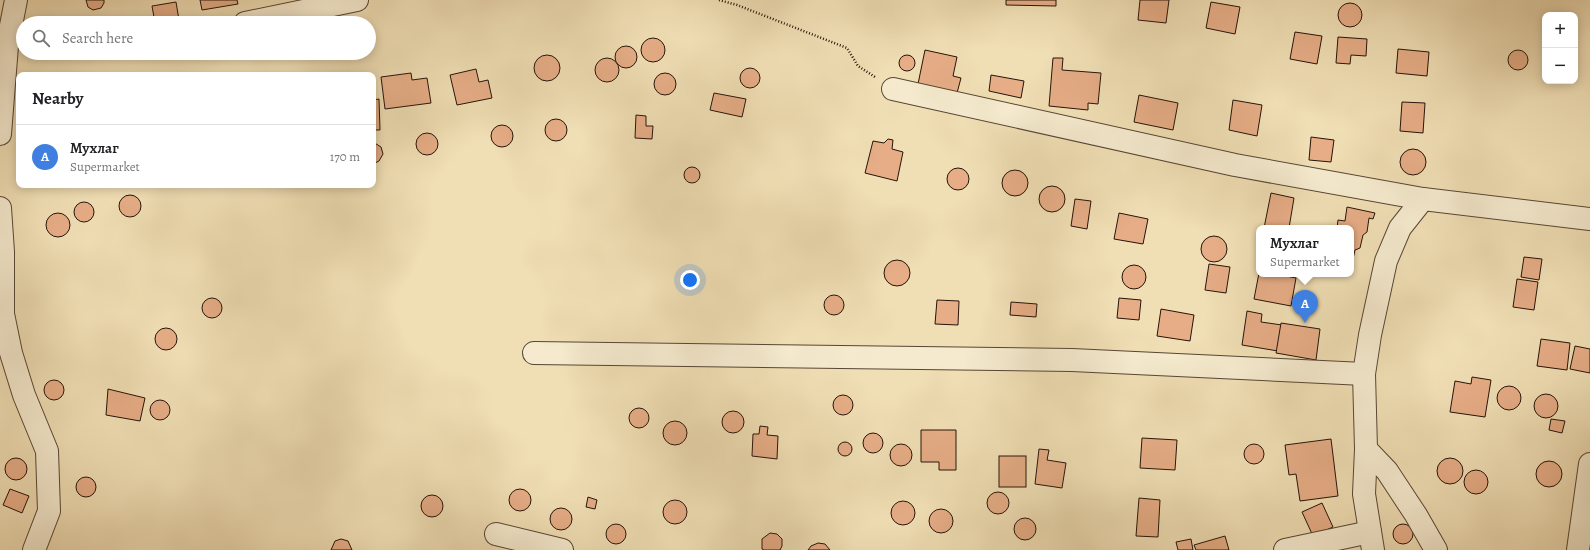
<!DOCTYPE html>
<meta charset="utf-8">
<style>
:root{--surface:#fff;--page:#f6f6f6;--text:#202124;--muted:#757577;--line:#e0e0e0;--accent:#8f2418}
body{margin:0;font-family:Alegreya,serif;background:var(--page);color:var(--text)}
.controls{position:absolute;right:12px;top:12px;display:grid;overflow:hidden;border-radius:8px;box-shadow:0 2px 10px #0003}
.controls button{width:36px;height:36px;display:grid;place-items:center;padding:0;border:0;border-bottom:1px solid var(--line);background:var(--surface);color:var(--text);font:20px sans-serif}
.you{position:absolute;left:690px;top:280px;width:14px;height:14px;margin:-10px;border:3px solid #fff;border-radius:50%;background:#1a73e8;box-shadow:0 0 0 6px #1a73e833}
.badge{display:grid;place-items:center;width:26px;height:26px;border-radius:50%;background:var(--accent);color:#fff;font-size:13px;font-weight:700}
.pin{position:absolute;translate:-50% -33px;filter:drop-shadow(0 1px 2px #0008)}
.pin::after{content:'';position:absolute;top:21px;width:14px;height:12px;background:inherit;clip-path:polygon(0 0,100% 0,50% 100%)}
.popup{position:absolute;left:1256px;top:225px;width:98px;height:52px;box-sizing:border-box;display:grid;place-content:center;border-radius:8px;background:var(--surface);filter:drop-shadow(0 1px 3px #0005);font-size:13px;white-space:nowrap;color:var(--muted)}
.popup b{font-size:15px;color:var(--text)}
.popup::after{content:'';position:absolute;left:50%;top:100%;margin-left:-8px;border:8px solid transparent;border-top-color:var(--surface)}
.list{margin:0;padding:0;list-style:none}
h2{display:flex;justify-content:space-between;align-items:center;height:52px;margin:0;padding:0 16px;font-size:17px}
h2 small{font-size:13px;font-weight:400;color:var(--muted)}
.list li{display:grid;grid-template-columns:26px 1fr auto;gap:12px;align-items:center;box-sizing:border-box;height:64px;padding:0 16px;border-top:1px solid var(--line)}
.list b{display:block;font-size:15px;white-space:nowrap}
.list p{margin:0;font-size:13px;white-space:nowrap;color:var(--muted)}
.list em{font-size:13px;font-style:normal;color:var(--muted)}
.icon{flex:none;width:22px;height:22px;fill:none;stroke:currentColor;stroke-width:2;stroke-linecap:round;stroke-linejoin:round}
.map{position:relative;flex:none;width:1590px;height:550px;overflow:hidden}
.search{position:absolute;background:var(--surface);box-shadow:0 2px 10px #0003;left:16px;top:16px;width:360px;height:44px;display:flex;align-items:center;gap:10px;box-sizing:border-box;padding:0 14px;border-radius:22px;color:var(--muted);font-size:15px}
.panel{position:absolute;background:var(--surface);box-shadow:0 2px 10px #0003;left:16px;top:72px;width:360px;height:116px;border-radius:8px}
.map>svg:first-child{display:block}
.building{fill:#e6ad86;stroke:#261409}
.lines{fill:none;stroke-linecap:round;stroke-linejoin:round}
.minor-casing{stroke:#584634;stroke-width:24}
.path{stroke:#261409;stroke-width:2.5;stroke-dasharray:1 2;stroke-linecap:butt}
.minor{stroke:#f5eace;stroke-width:22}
</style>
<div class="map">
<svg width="1590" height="550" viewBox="0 0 1590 550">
<rect width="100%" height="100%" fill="#f0deb4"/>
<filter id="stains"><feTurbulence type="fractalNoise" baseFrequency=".005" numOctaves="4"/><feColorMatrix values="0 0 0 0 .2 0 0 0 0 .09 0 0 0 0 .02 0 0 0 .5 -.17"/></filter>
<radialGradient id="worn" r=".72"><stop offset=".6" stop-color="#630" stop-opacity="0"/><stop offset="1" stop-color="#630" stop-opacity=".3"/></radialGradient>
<g class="building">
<path d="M86 0H104V3L101 8 93 10 88 7Z"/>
<path d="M200 0H237L238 4 202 10Z"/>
<path d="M1006 0H1056V6L1006 5Z"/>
<path d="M1140 0H1169L1166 23 1138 20Z"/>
<path d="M176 2 179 20 155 23 152 6Z"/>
<path d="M1211 2 1240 7 1235 34 1206 28Z"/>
<circle cx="1350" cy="15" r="12"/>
<path d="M339 18 340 23H316V22Z"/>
<path d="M1295 32 1322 36 1317 64 1290 59Z"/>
<path d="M1338 37 1367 39 1366 56 1351 55 1350 64 1336 63Z"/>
<circle cx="653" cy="50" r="12"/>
<circle cx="626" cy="57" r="11"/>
<path d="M1398 49 1429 52 1427 76 1396 73Z"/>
<circle cx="1518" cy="60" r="10"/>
<path d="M925 50 957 57 953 76 961 78 957 93 918 84Z"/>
<circle cx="907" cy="63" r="8"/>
<circle cx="547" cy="68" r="13"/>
<circle cx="607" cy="70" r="12"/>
<path d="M1053 58H1063L1062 70 1101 73 1098 104 1088 103V110L1049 106Z"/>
<circle cx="750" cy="78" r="10"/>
<path d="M476 69 479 82 488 80 492 98 457 105 450 75Z"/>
<circle cx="665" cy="84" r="11"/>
<path d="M411 73 412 80 427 78 431 103 385 109 381 77Z"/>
<path d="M991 75 1024 81 1021 98 989 91Z"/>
<path d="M714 93 746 99 742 117 710 110Z"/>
<path d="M1139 95 1178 103 1173 130 1134 122Z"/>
<path d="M379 99 380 130H373V100Z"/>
<path d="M1233 100 1262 105 1257 136 1229 130Z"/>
<path d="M1402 102 1425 103 1423 133 1400 131Z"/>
<path d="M636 115 646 116V126H653L652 139 635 138Z"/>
<circle cx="556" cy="130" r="11"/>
<circle cx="502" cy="136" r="11"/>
<circle cx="427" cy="144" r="11"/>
<path d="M1311 137 1334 140 1331 162 1309 160Z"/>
<path d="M888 139 893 140 892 149 903 152 897 181 865 173 873 141 884 143Z"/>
<path d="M373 142 381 147 383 154 379 161 373 164Z"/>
<circle cx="1413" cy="162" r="13"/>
<circle cx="692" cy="175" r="8"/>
<circle cx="958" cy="179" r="11"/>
<circle cx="1015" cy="183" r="13"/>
<circle cx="1052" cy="199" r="13"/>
<path d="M1271 193 1294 198 1289 228H1264Z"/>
<circle cx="130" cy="206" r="11"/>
<path d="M1075 199 1091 201 1087 229 1071 226Z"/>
<circle cx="84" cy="212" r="10"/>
<path d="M1347 207 1375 213 1373 219 1369 218 1367 232 1363 235 1360 248 1355 250 1353 259 1351 258V228H1337L1338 220 1345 221Z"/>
<path d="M1119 213 1148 219 1143 244 1114 239Z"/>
<circle cx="58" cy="225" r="12"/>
<circle cx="1214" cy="249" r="13"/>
<path d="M1524 257 1542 259 1539 280 1521 277Z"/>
<circle cx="897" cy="273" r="13"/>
<path d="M1209 264 1230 267 1226 293 1205 290Z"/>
<circle cx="1134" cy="277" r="12"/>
<path d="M1259 273V274H1276L1296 278 1291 306 1254 299Z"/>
<path d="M1517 279 1538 282 1534 310 1513 307Z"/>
<circle cx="834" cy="305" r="10"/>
<circle cx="212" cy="308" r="10"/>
<path d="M1119 298 1141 300 1139 320 1117 318Z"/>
<path d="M937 300 959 301 958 325 935 324Z"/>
<path d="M1011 302 1037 304 1036 317 1010 315Z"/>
<path d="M1161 309 1194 315 1190 341 1157 336Z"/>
<path d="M1247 311 1262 314 1261 322 1282 325 1278 351 1242 345Z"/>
<path d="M1281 323 1320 329 1316 360 1276 353Z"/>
<circle cx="166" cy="339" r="11"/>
<path d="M1541 339 1570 343 1567 370 1537 366Z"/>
<path d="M1575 346 1590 349V373L1570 369Z"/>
<path d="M1472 377 1491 380 1485 417 1450 412 1455 381 1471 384Z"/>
<circle cx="54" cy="390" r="10"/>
<circle cx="1509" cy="398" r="12"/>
<path d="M108 389 145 398 140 421 106 415Z"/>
<circle cx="1546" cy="406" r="12"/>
<circle cx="843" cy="405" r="10"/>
<circle cx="160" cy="410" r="10"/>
<circle cx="639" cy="418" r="10"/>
<circle cx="733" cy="422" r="11"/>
<path d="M1551 419 1565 421 1562 433 1549 430Z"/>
<circle cx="675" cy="433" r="12"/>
<path d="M760 426 768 427 767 435 778 436 777 459 752 456 753 434H759Z"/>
<path d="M921 430H956V470H939V462H921Z"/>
<circle cx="873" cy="443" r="10"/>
<path d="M1142 438 1177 440 1175 470 1140 468Z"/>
<path d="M1331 439 1338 496 1300 501 1296 474 1289 475 1285 445Z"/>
<circle cx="845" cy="449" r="7"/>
<circle cx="1254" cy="454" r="10"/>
<circle cx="901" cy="455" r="11"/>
<path d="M1039 449 1049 450 1047 460 1066 463 1062 488 1035 484Z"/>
<rect x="999" y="456" width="27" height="31"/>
<circle cx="1450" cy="471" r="13"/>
<circle cx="16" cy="469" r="11"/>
<circle cx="1549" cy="474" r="13"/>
<circle cx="1476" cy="482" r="12"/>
<circle cx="86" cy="487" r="10"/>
<path d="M10 489 29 496 22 513 3 505Z"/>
<circle cx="520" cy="500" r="11"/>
<circle cx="998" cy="503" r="11"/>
<circle cx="432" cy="506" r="11"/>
<path d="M588 497 597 500 595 509 586 507Z"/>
<path d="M1139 498 1160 500 1158 537 1136 536Z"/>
<circle cx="675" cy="512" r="12"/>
<circle cx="903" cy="513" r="12"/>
<path d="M1322 503 1333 527 1313 536 1302 512Z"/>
<circle cx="561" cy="519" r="11"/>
<circle cx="941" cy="521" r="12"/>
<circle cx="1025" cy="529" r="11"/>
<circle cx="1403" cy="534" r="10"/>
<circle cx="616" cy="534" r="10"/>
<path d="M770 533 777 534 782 539V546L780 550H764L762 549V539Z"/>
<path d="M1225 536 1229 550H1196L1194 545Z"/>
<path d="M341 539 348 541 352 550H331L335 541Z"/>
<path d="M1191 539 1193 550H1178L1176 542Z"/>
<path d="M818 543 825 544 830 550H808L811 546Z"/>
</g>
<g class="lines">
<g class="minor-casing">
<g id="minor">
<path d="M245 23 357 0"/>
<path d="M893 89 1235 165 1423 199"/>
<path d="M0 134 7 46 16 0"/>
<path d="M0 208 3 252V314L11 353 24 395 47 451 49 511 34 550"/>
<path d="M534 353 1072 360 1364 374"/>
<path d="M1366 449 1387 471 1416 515 1436 550"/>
<path d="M496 534 562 550"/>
<path d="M1285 550 1370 532"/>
<path d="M1373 550 1364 494 1366 449 1364 374 1370 335 1386 261 1400 228 1423 199 1590 219"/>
<path d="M1578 550 1590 464"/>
</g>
</g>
<path class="path" d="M719 0 737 5 847 48 858 66 875 77"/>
<use href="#minor" class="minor"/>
</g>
<rect width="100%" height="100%" filter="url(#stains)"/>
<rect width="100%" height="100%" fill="url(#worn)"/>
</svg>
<div class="controls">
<button>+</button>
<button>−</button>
</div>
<div class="you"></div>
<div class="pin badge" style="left:1305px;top:323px;background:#3f7fe0">A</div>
<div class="popup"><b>Мухлаг</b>Supermarket</div>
<div class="search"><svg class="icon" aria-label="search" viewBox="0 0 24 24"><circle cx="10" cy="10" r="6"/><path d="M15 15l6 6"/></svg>Search here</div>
<section class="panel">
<h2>Nearby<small></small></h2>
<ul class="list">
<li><span class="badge" style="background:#3f7fe0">A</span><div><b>Мухлаг</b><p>Supermarket</p></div><em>170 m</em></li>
</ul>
</section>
</div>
